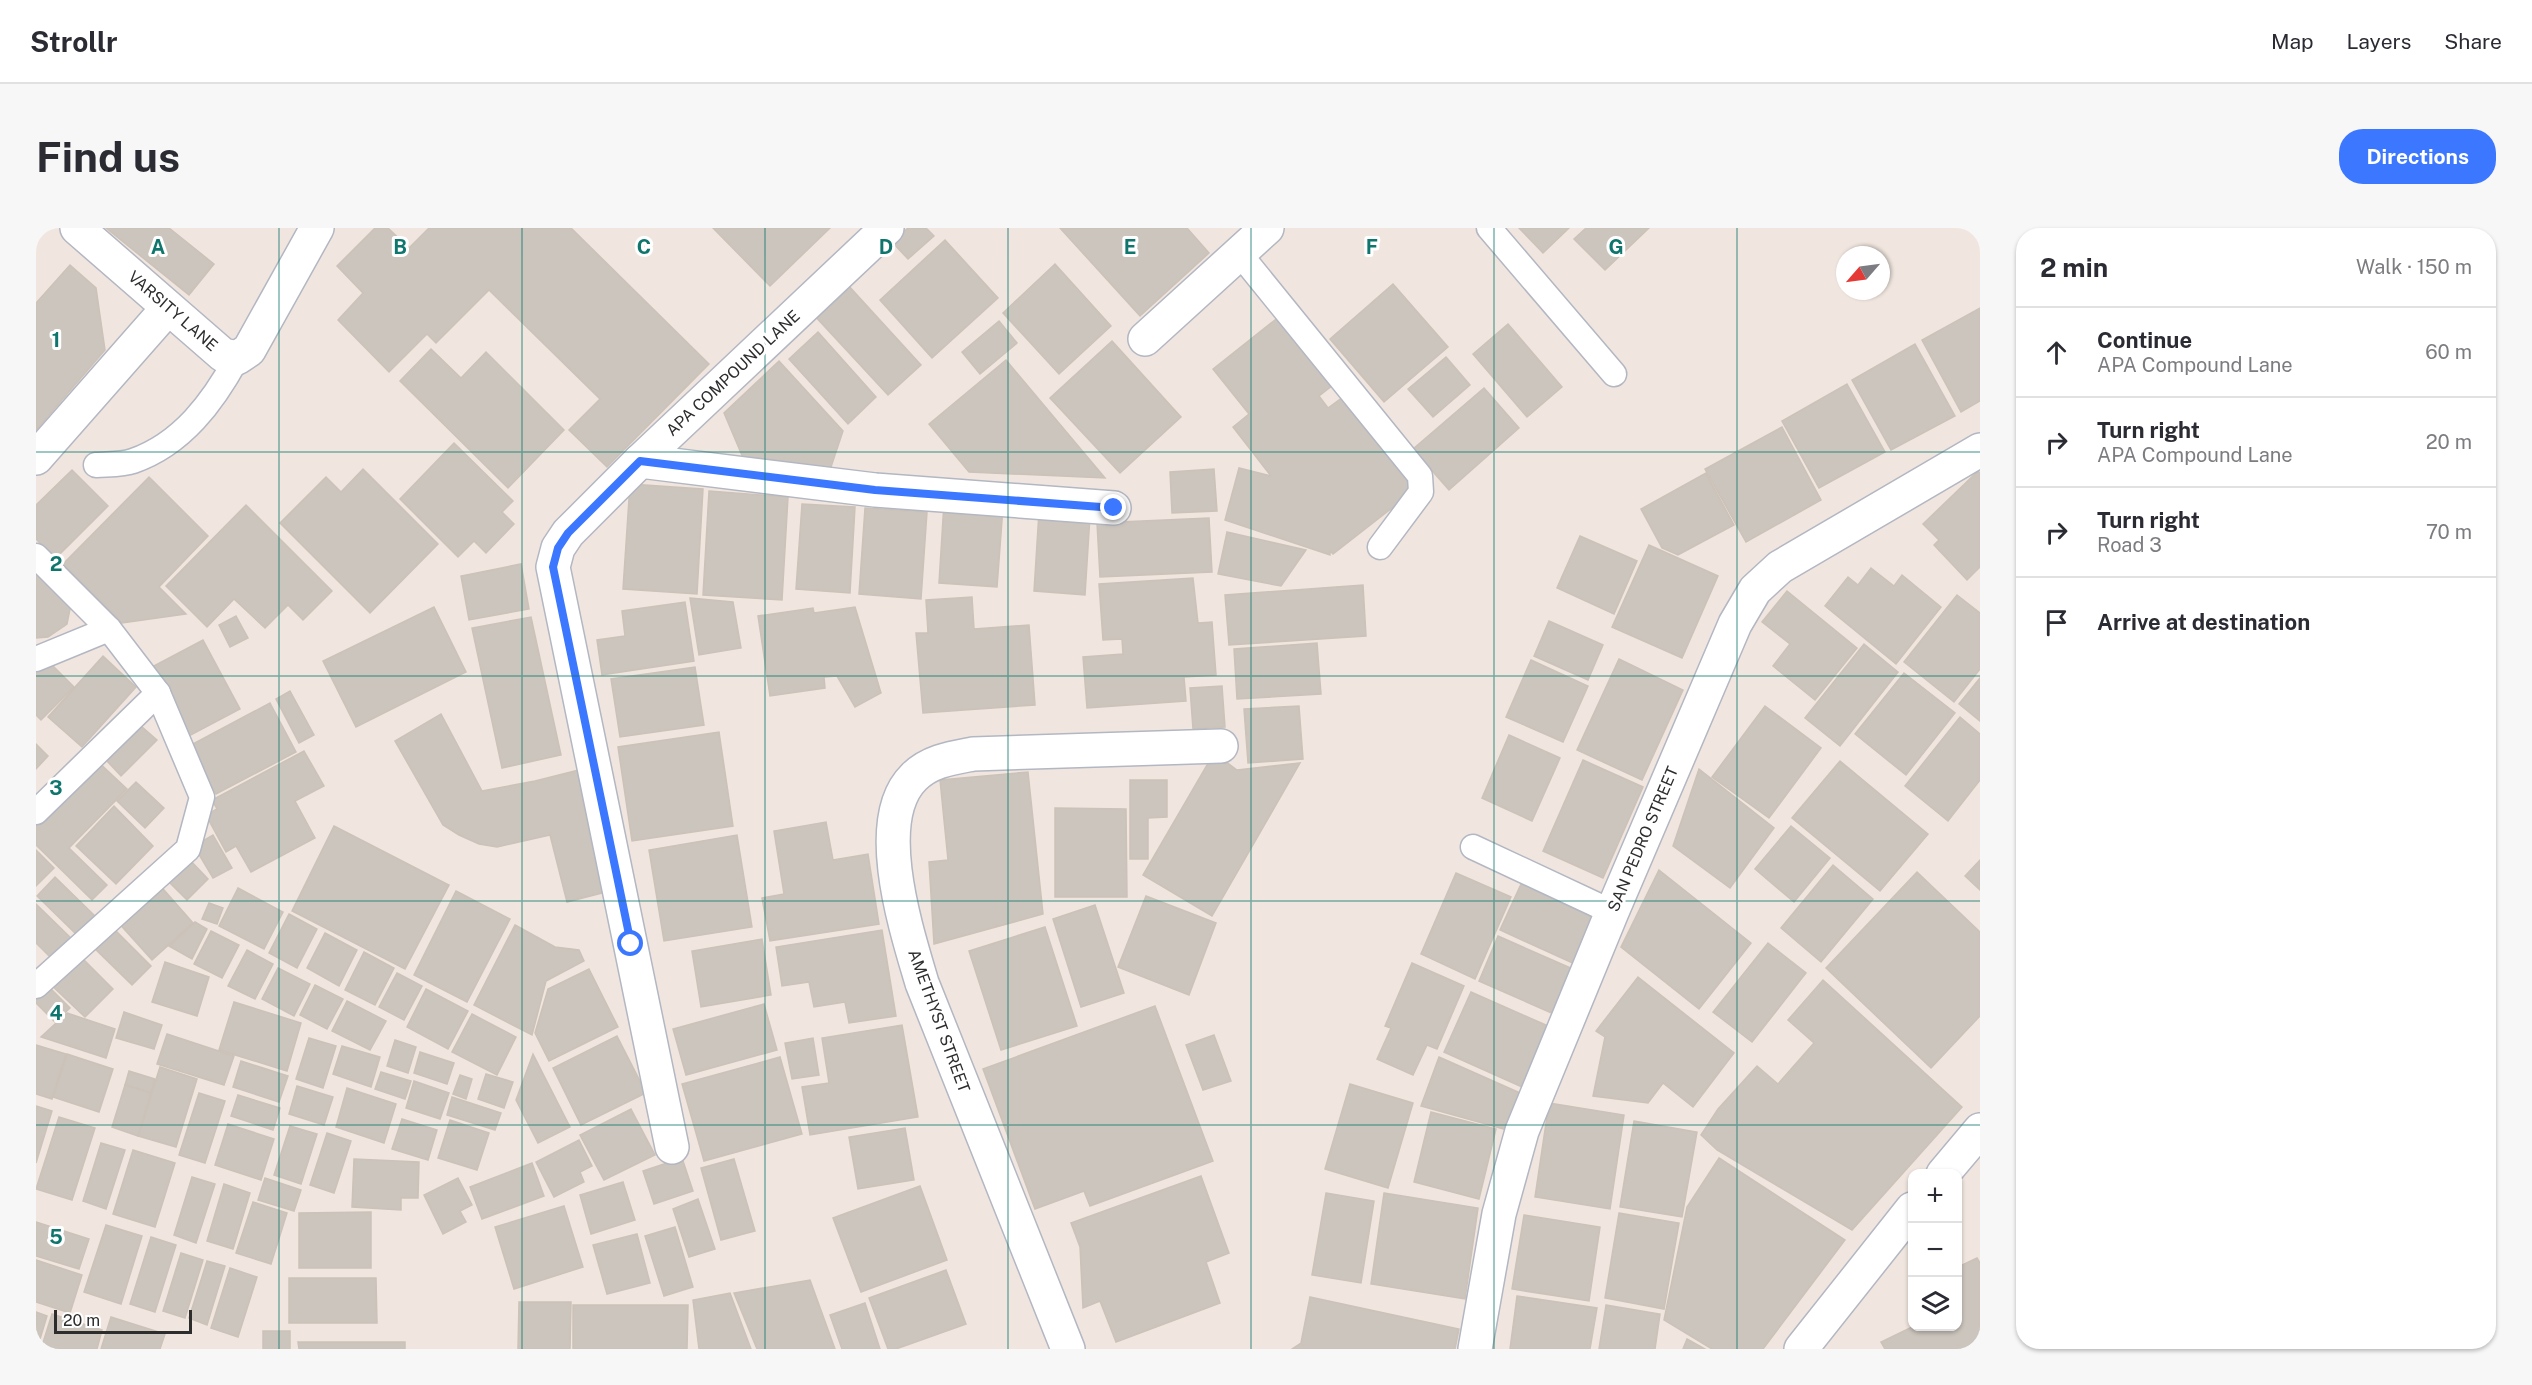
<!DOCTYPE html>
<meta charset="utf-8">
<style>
:root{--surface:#fff;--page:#f7f7f7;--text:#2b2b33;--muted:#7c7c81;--line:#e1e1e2;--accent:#3c78ff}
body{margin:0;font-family:"Public Sans",sans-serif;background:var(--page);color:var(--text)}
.controls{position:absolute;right:18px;bottom:18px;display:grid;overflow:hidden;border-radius:12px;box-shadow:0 2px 4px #0004}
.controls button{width:54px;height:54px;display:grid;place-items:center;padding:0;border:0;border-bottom:2px solid var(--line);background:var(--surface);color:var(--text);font:30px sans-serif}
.compass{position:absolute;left:1800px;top:18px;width:54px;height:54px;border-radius:50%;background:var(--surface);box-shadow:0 2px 4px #0004;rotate:242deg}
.scale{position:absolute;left:18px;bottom:15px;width:138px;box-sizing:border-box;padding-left:6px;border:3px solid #2d2d2d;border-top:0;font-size:16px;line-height:21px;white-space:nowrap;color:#2d2d2d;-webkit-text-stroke:4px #fff;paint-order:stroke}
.stop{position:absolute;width:18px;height:18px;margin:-14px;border:4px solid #3c78ff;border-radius:50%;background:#fff}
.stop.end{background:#3c78ff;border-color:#fff;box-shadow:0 2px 6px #0008}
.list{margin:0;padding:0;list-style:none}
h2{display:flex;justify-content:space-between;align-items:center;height:78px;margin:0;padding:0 24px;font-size:26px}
h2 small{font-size:20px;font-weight:400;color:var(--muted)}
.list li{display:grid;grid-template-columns:39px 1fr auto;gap:18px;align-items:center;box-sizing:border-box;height:90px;padding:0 24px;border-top:2px solid var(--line)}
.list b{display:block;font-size:22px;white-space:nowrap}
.list p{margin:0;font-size:20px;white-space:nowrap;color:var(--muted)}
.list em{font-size:20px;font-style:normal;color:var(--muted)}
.icon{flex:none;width:33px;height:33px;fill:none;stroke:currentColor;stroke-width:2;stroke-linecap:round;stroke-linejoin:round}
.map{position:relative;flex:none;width:1944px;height:1121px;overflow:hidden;border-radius:24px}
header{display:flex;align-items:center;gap:36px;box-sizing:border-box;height:84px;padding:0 30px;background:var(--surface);border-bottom:2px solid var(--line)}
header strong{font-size:28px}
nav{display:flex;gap:33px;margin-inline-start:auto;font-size:21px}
.intro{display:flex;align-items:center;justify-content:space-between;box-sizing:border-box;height:144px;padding:0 36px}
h1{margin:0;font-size:42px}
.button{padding:15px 27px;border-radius:24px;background:var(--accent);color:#fff;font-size:21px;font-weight:700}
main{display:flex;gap:36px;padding:0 36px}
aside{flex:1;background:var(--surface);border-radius:24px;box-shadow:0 2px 4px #0004}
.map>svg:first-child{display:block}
.building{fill:#cbc5bd;stroke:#ccc2b8;stroke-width:1.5}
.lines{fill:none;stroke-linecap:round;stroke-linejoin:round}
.lane-casing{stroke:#b3b7c2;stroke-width:27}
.street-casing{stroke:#b3b7c2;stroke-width:36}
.lane{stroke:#fff;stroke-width:24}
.street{stroke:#fff;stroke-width:33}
.route{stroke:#3c78ff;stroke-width:8}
.grid{fill:none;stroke:#0f766e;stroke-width:1.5;stroke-opacity:0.55}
.labels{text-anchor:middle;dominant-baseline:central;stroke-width:6;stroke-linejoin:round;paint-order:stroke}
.street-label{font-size:16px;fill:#2d2d2d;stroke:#fff}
.grid-label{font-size:20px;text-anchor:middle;font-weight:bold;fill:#0f766e;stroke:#fff;stroke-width:6;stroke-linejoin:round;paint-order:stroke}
</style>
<header>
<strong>Strollr</strong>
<nav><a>Map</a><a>Layers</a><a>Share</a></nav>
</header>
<div class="intro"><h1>Find us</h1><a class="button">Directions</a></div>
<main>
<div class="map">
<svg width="1944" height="1121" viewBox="0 0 1944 1121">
<rect width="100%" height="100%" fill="#f0e6df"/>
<g class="building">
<path d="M70 0H133L178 36 153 67Z"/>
<path d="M339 0H352L373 20 393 0H535L673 136 571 239 533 202 564 171 453 62 400 115 391 106 353 144 302 92 327 65 301 38Z"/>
<path d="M677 0H794L734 58Z"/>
<path d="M872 0H890L898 8 872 31 856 14Z"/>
<path d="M1024 0H1151L1173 25 1104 88Z"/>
<path d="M1483 0H1533L1507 25Z"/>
<path d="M1550 0H1613L1569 42 1538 11Z"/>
<path d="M909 12 962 70 896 130 844 72Z"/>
<path d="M1019 36 1075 98 1023 146 967 85Z"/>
<path d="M34 37 60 60 69 122 0 202V75Z"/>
<path d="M811 56 885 137 852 167 777 86Z"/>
<path d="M1357 56 1412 119 1348 174 1294 111Z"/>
<path d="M1944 80V173L1925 184 1886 112Z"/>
<path d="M1244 88 1297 157 1283 168 1292 180 1307 169 1379 262 1297 326 1294 323V327L1189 292 1203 240 1235 248 1197 199 1213 186 1177 141Z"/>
<path d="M963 93 981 115 944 146 926 124Z"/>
<path d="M1472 96 1526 159 1491 189 1437 126Z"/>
<path d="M782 104 840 169 812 196 753 131Z"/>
<path d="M1076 113 1145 189 1084 245 1014 170Z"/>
<path d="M1879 116 1919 188 1855 222 1816 152Z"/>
<path d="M395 121 425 150 450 124 528 202 472 260 364 153Z"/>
<path d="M1410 129 1434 157 1397 189 1372 161Z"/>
<path d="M970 132 1069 250 933 244 893 196Z"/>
<path d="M743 133 807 203 793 245 708 232 688 185Z"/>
<path d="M1811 156 1849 224 1783 260 1746 193Z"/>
<path d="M1448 160 1483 200 1413 262 1377 221Z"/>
<path d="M1746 199 1785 272 1710 314 1669 241Z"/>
<path d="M418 215 477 273 466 284 478 296 450 325 438 313 422 329 364 271Z"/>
<path d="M327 241 402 316 334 385 244 295 290 249 305 264Z"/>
<path d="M1178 241 1181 283 1136 285 1134 244Z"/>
<path d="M36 242 72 278 19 331 0 311V277Z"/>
<path d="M1942 243 1944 245V339L1931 352 1898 317 1903 312 1887 296Z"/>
<path d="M1670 245 1698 297 1642 327 1626 320 1605 281Z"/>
<path d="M113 249 172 308 123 359 150 386 86 395 27 336Z"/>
<path d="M594 256 667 261 661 366 587 361Z"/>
<path d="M673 263 752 269 746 372 667 367Z"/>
<path d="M908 275 967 279 961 359 903 355Z"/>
<path d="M766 276 819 279 814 365 760 361Z"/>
<path d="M210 277 296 363 267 392 252 377 229 400 198 371 171 399 130 358Z"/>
<path d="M829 280 891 284 885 371 823 366Z"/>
<path d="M1003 284 1054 288 1049 367 998 363Z"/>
<path d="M1173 290 1176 344 1064 349 1061 295Z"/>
<path d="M1191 304 1270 322 1245 358 1182 346Z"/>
<path d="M1544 308 1601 333 1578 386 1521 360Z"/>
<path d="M1613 317 1682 348 1646 430 1576 399Z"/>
<path d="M485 336 493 381 433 392 425 348Z"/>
<path d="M1835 340 1858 358 1866 347 1905 379 1860 436 1789 378 1812 349 1822 357Z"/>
<path d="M0 343 36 371 31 396 12 409 0 410Z"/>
<path d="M1157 350 1162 395 1176 394 1180 447 1148 449 1150 473 1051 480 1047 429 1087 426 1086 411 1067 412 1063 356Z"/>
<path d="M1327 357 1330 408 1193 417 1189 367Z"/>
<path d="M1751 363 1821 420 1779 472 1737 438 1754 416 1726 394Z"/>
<path d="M1921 367 1944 385V441L1918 474 1868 434Z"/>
<path d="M936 369 938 401 993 397 999 477 887 485 880 405H892L890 372Z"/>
<path d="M654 370 697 374 705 420 663 427Z"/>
<path d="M649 374 658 433 566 447 561 412 589 408 586 383Z"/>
<path d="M398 379 430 444 320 499 287 433Z"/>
<path d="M819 379 845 465 819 479 801 448 788 449 789 460 734 468 722 388 777 380 778 385Z"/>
<path d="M200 388 212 410 194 419 183 397Z"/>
<path d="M495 389 525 527 466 540 436 400Z"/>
<path d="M1513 393 1567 417 1552 452 1498 428Z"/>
<path d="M167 412 204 481 149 510 112 441Z"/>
<path d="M1281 415 1285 466 1201 471 1198 421Z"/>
<path d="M1828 416 1862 444 1804 518 1769 490Z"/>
<path d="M67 428 100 459 46 519 12 489Z"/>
<path d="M9 430 38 459 5 492 0 487V439Z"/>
<path d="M1583 431 1647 462 1606 552 1541 522Z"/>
<path d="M1495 432 1552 458 1527 514 1470 489Z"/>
<path d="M659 439 668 497 584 509 575 451Z"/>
<path d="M1868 445 1919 485 1870 547 1819 506Z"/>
<path d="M1944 450V493L1923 476Z"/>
<path d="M1186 458 1189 499 1157 501 1154 460Z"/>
<path d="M254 463 278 507 263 515 240 471Z"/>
<path d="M234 475 260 524 180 566 153 518Z"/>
<path d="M1263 478 1267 531 1212 535 1208 481Z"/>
<path d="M1729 478 1785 520 1733 590 1676 549Z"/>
<path d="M405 486 446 563 499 553 543 542 574 663 531 674 514 607 461 619 443 616 423 607 407 597 359 513Z"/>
<path d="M1924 489 1944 506V552L1912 593 1869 558Z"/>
<path d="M105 498 121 512 85 548 71 533Z"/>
<path d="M683 504 697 598 596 613 582 519Z"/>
<path d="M1473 507 1524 530 1496 593 1446 570Z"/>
<path d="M0 516 12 528 0 541Z"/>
<path d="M268 523 288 558 259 573 279 610 215 644 200 618 190 624 170 587 181 581 176 572Z"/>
<path d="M1178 525 1201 542 1264 535 1176 688 1107 647Z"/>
<path d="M58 530 91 561 33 620 71 657 56 672 0 617V589Z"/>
<path d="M1547 532 1607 559 1567 650 1507 623Z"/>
<path d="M1804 533 1892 606 1844 663 1756 590Z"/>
<path d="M1663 541 1738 600 1694 660 1637 618Z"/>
<path d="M992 544 1007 686 898 716 893 634 912 632 904 552Z"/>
<path d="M1094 552H1131V589L1112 590V631H1094Z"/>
<path d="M100 554 128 580 109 600 81 573Z"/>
<path d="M78 578 117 618 80 656 40 618Z"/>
<path d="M1019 580 1090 581 1091 669H1019Z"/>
<path d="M790 594 797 632 832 626 843 696 734 713 726 670 748 666 738 603Z"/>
<path d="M298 598 413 657 369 741 256 683Z"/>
<path d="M1755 598 1794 630 1758 674 1719 641Z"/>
<path d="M177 607 196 640 177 650 158 618Z"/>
<path d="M701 607 716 699 628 713 613 622Z"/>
<path d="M0 622 18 640 0 658Z"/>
<path d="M151 629 172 651 151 672 129 650Z"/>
<path d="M1944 632V662L1929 648Z"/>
<path d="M1797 637 1837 671 1785 734 1745 700Z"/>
<path d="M1623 642 1715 715 1663 781 1585 719Z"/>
<path d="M1881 644 1944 704V788L1895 840 1790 740Z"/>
<path d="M1420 645 1475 669 1439 751 1385 726Z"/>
<path d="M19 649 61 690 42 708 1 668Z"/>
<path d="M121 654 157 695 116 732 80 692Z"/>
<path d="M1486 654 1562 689 1541 737 1464 702Z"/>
<path d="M202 660 247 684 228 721 183 698Z"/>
<path d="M420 663 474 691 431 774 378 747Z"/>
<path d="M1110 668 1180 695 1153 767 1082 739Z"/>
<path d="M173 675 187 680 181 696 166 691Z"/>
<path d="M0 676 39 714 20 735 0 715Z"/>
<path d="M1059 677 1088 765 1045 779 1017 691Z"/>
<path d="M253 686 281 701 261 740 233 725Z"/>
<path d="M159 694 171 701 156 731 133 718Z"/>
<path d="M72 695 115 738 96 757 53 715Z"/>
<path d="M479 697 519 719 543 722 548 733 510 753 496 807 438 777Z"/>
<path d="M1009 699 1041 798 965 822 933 723Z"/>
<path d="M846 702 860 788 813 795 809 774 778 779 773 754 746 758 740 719Z"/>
<path d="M175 703 203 717 186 750 158 736Z"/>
<path d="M289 705 321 722 303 758 271 740Z"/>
<path d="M1462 708 1539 742 1520 787 1443 753Z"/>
<path d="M726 711 735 767 665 779 656 723Z"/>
<path d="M1732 715 1770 745 1716 814 1677 784Z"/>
<path d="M211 722 237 736 219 771 192 758Z"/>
<path d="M40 724 77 761 49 789 11 753Z"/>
<path d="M328 724 358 740 339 777 309 762Z"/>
<path d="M129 734 173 749 161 788 116 774Z"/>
<path d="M1376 735 1428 758 1401 821 1391 817 1377 847 1341 831 1355 800 1349 798Z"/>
<path d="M242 740 274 756 258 788 226 771Z"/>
<path d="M553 741 582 799 513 833 499 805 512 761Z"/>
<path d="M361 745 386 758 368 792 343 779Z"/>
<path d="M1602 749 1698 825 1657 879 1627 855 1612 875 1557 868 1569 809 1560 803Z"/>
<path d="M1787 752 1926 879 1816 1002 1681 922 1665 907 1682 881 1721 838 1742 856 1778 815 1752 792Z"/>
<path d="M8 754 34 780 19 794 0 775V763Z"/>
<path d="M279 757 307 771 291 801 264 787Z"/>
<path d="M390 761 432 783 412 821 371 799Z"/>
<path d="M1435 764 1512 798 1486 859 1408 824Z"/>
<path d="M311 773 350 793 334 822 296 803Z"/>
<path d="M198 774 265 795 251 843 183 822Z"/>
<path d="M728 776 741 822 650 847 637 801Z"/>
<path d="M1119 778 1177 933 1054 978 1048 963 999 981 947 841Z"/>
<path d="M88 784 126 797 118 821 80 810Z"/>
<path d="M31 785 79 801 70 830 5 809Z"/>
<path d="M436 786 480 809 461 847 416 824Z"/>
<path d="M866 797 882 889 774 907 766 859 793 855 786 810Z"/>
<path d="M131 806 198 828 188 857 121 836Z"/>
<path d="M1178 807 1195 853 1167 862 1150 817Z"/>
<path d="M581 808 610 865 545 897 517 840Z"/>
<path d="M273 810 300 818 287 860 260 851Z"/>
<path d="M777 810 783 847 756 851 749 815Z"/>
<path d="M359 812 380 819 372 845 351 838Z"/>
<path d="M0 817 30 826 16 871 0 866Z"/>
<path d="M306 818 344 829 335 859 297 846Z"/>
<path d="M384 824 418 835 411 856 378 845Z"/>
<path d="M31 826 77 841 63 884 17 869Z"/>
<path d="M497 826 534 899 502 915 480 872Z"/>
<path d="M744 829 766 906 668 933 646 856Z"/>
<path d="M1403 829 1484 865 1468 901 1385 878Z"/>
<path d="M205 833 252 848 243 874 197 859Z"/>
<path d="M124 839 161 851 140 919 102 908Z"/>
<path d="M93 843 119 851 115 865 89 857Z"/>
<path d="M345 844 375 853 369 871 339 861Z"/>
<path d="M450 846 477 854 468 880 442 871Z"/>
<path d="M424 847 436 851 430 871 417 866Z"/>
<path d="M378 853 413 865 404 891 370 880Z"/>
<path d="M1314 856 1377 875 1352 960 1289 941Z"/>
<path d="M89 857 115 865 102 908 76 899Z"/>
<path d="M261 858 297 869 288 897 253 886Z"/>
<path d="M311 860 360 876 348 915 300 899Z"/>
<path d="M163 865 189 873 169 935 143 927Z"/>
<path d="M202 867 244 880 237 902 195 888Z"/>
<path d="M416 869 465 885 459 902 411 887Z"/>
<path d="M1513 875 1588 887 1574 981 1499 969Z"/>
<path d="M0 878 16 883 0 935Z"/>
<path d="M595 881 619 927 568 952 544 907Z"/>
<path d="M1395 884 1460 901 1443 971 1378 954Z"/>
<path d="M23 889 59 900 36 972 0 961Z"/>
<path d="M366 891 401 902 392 932 356 921Z"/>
<path d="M414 892 453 905 441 942 402 930Z"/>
<path d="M1598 893 1661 904 1646 989 1584 979Z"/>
<path d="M192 896 238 911 225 952 179 937Z"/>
<path d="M254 898 281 906 265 956 238 947Z"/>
<path d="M869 900 878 952 822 961 813 909Z"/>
<path d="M291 905 315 913 298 965 274 957Z"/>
<path d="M543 912 556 938 544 944 548 954 518 969 500 934Z"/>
<path d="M65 915 89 922 70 981 47 973Z"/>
<path d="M97 922 139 935 119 999 77 986Z"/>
<path d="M646 930 657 963 618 976 607 943Z"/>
<path d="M1683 930 1809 1012 1727 1121H1676L1628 1092 1651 979Z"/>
<path d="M318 931 383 934 382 970H365V982L316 979Z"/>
<path d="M698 931 719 1003 685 1012 665 940Z"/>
<path d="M496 935 508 968 446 991 434 959Z"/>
<path d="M1165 948 1193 1025 1170 1034 1184 1075 1080 1114 1064 1073 1047 1080 1044 1019 1035 995Z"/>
<path d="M156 949 179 956 160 1015 138 1007Z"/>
<path d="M229 950 265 962 258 983 222 972Z"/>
<path d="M422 950 436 977 424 983 430 994 407 1006 388 967Z"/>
<path d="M587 954 599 992 555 1006 544 967Z"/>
<path d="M188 956 214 965 197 1021 171 1013Z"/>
<path d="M884 958 911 1032 825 1064 797 990Z"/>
<path d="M1290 965 1338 973 1325 1055 1276 1047Z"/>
<path d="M1348 965 1442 980 1429 1071 1335 1056Z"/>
<path d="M662 971 679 1021 653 1029 637 981Z"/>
<path d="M217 974 251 985 235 1036 200 1025Z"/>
<path d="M528 978 547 1039 478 1061 459 999Z"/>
<path d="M335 984V1040H263V985Z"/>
<path d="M1583 985 1643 995 1628 1081 1569 1070Z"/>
<path d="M1488 987 1564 999 1553 1073 1476 1061Z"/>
<path d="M0 994 53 1011 43 1041 0 1028Z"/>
<path d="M70 997 106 1008 85 1076 48 1064Z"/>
<path d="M639 999 657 1059 628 1068 609 1008Z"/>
<path d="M601 1006 614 1055 571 1066 557 1017Z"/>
<path d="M115 1009 140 1017 119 1084 94 1076Z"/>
<path d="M145 1025 167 1032 149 1090 127 1083Z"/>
<path d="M1941 1030 1944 1035V1121H1849L1845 1114 1878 1098H1922V1039Z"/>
<path d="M0 1032 46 1047 34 1085 0 1074Z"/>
<path d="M171 1033 189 1038 171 1097 153 1090Z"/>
<path d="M194 1040 221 1049 202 1109 175 1100Z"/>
<path d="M910 1042 930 1096 860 1121H852L833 1070Z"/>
<path d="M253 1050H340L341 1095H253Z"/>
<path d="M774 1052 799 1121H721L698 1065Z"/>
<path d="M694 1065 715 1121H663L657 1072Z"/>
<path d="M1481 1068 1561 1080 1554 1121H1474Z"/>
<path d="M1274 1069 1423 1101 1419 1121H1256L1265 1115Z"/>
<path d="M483 1074H535L534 1121H482Z"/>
<path d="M829 1075 844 1121H806L794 1087Z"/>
<path d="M537 1077H652L651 1121H537Z"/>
<path d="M1570 1077 1624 1086 1619 1121H1563Z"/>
<path d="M0 1084 11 1088 1 1121H0Z"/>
<path d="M16 1086 66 1102 61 1121H5Z"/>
<path d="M75 1089 129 1106 124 1121H65Z"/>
<rect x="227" y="1103" width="27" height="18"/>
<path d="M1651 1111 1669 1121H1647Z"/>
<path d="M262 1114H369V1121H263Z"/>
</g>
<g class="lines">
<g class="lane-casing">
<g id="lane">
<path d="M1453 0 1578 146"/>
<path d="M1203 25 1384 248 1385 264 1344 319"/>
<path d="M60 237C71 236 86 237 97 233 146 216 177 174 201 130"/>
<path d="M0 328 73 401 122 465 166 569 152 621 0 758"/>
<path d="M0 431 73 401"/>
<path d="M0 584 122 465"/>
<path d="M1437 619 1576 684"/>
</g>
</g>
<g class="street-casing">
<g id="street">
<path d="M41 0 187 127 201 130 213 122 281 0"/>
<path d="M1109 111 1231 0"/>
<path d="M0 230 132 80"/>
<path d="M604 233 839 262 1078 280"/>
<path d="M636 919 517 339 522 320 532 305 604 233 851 0"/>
<path d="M1907 946 1944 902"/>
<path d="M1032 1121 886 755C871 704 834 592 878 549 894 533 916 530 937 526L1185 518"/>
<path d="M1439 1121 1463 986 1486 903 1576 684 1699 396 1719 362 1744 339 1944 222"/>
<path d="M1765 1121 1876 981"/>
</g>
</g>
<use href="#lane" class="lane"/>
<use href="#street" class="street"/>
</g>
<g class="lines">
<path class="route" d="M595 716 517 339 522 320 532 305 604 233 839 262 1078 280"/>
</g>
<path class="grid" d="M243 0V1121M486 0V1121M729 0V1121M972 0V1121M1215 0V1121M1458 0V1121M1701 0V1121M0 224H1944M0 448H1944M0 673H1944M0 897H1944"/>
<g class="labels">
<g class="street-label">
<text transform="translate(137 83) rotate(41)">VARSITY LANE</text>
<text transform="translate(697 145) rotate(-43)">APA COMPOUND LANE</text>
<text transform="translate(1607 611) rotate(-67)">SAN PEDRO STREET</text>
<text transform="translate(903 793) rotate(70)">AMETHYST STREET</text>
</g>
</g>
<g class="grid-label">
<text x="122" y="26">A</text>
<text x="364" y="26">B</text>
<text x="608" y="26">C</text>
<text x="850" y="26">D</text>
<text x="1094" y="26">E</text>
<text x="1336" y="26">F</text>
<text x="1580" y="26">G</text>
<text x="20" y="119">1</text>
<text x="20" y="343">2</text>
<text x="20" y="567">3</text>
<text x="20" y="792">4</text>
<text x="20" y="1016">5</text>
</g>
</svg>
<div class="controls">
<button>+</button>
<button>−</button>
<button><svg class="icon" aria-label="layers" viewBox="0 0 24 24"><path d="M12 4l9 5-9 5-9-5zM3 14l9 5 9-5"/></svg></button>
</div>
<svg class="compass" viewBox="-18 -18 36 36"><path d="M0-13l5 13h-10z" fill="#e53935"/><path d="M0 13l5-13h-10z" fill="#7c7c81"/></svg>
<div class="scale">20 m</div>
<div class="stop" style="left:595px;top:716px"></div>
<div class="stop end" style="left:1078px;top:280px"></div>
</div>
<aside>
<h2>2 min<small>Walk · 150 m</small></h2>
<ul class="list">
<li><svg class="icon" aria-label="ahead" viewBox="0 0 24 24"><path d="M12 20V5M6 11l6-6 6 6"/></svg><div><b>Continue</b><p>APA Compound Lane</p></div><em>60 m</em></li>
<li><svg class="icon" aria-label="right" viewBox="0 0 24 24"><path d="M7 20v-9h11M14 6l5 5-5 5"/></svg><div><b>Turn right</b><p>APA Compound Lane</p></div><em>20 m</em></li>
<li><svg class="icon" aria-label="right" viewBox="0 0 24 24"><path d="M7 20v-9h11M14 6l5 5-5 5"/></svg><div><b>Turn right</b><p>Road 3</p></div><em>70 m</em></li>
<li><svg class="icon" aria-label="arrive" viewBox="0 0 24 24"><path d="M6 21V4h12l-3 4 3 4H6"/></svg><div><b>Arrive at destination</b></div></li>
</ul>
</aside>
</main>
